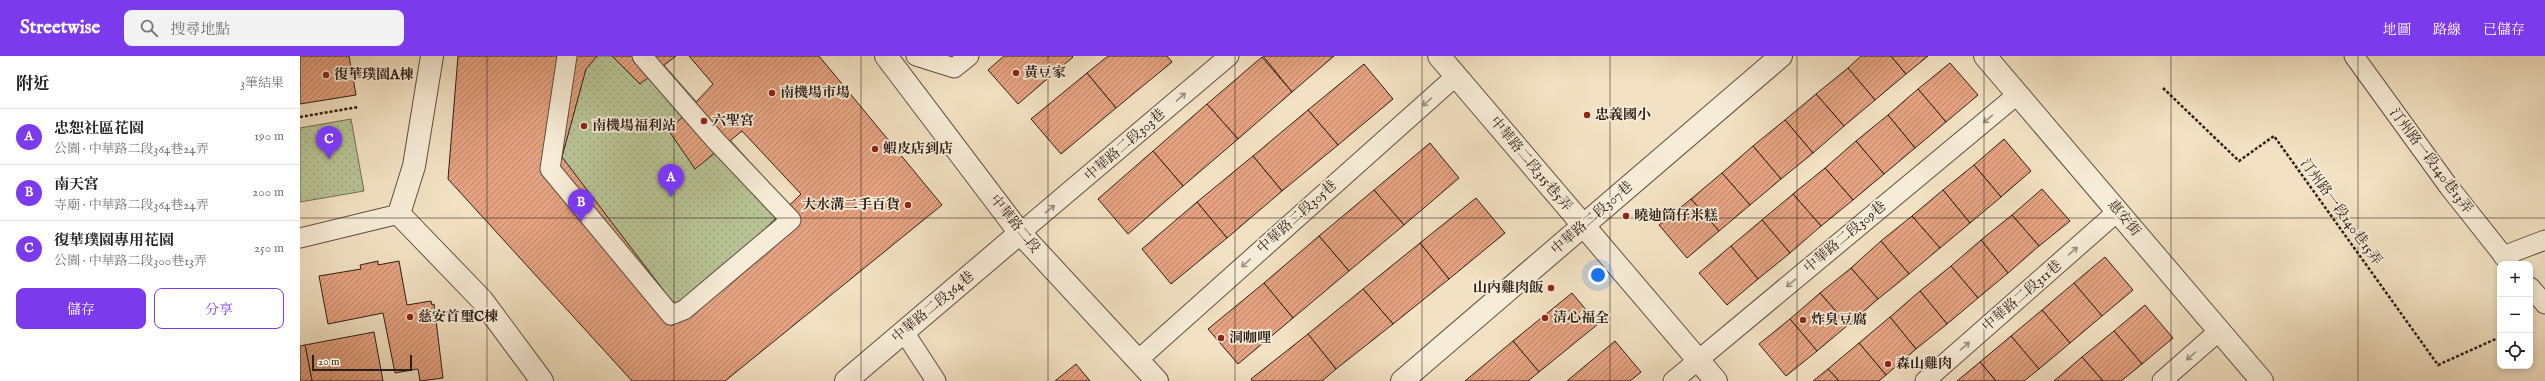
<!DOCTYPE html>
<html lang="zh-TW">
<meta charset="utf-8">
<style>
:root{--surface:#fff;--page:#f2f2f2;--text:#222;--muted:#767676;--line:#e0e0e0;--accent:#7c3aed}
body{margin:0;font-family:"IM FELL English","Noto Serif TC",serif;background:var(--page);color:var(--text)}
.controls{position:absolute;right:12px;bottom:12px;display:grid;overflow:hidden;border-radius:8px;box-shadow:0 2px 6px #0003}
.controls button{width:36px;height:36px;display:grid;place-items:center;padding:0;border:0;border-bottom:1px solid var(--line);background:var(--surface);color:var(--text);font:20px sans-serif}
.scale{position:absolute;left:12px;bottom:10px;width:100px;box-sizing:border-box;padding-left:4px;border:2px solid #2d1e19;border-top:0;font-size:11px;line-height:14px;white-space:nowrap;color:#2d1e19;-webkit-text-stroke:3px #f7ecd7;paint-order:stroke}
.you{position:absolute;left:1298px;top:219px;width:14px;height:14px;margin:-10px;border:3px solid #fff;border-radius:50%;background:#1a73e8;box-shadow:0 0 0 6px #1a73e833}
.badge{display:grid;place-items:center;width:26px;height:26px;border-radius:50%;background:var(--accent);color:#fff;font-size:13px;font-weight:700}
.pin{position:absolute;translate:-50% -33px;filter:drop-shadow(0 1px 2px #0008)}
.pin::after{content:'';position:absolute;top:21px;width:14px;height:12px;background:inherit;clip-path:polygon(0 0,100% 0,50% 100%)}
.list{margin:0;padding:0;list-style:none}
h2{display:flex;justify-content:space-between;align-items:center;height:52px;margin:0;padding:0 16px;font-size:17px}
h2 small{font-size:13px;font-weight:400;color:var(--muted)}
.list li{display:grid;grid-template-columns:26px 1fr auto;gap:12px;align-items:center;box-sizing:border-box;height:56px;padding:0 16px;border-top:1px solid var(--line)}
.list b{display:block;font-size:15px;white-space:nowrap}
.list p{margin:0;font-size:13px;white-space:nowrap;color:var(--muted)}
.list em{font-size:13px;font-style:normal;color:var(--muted)}
.actions{display:flex;gap:8px;padding:12px 16px}
.actions a{flex:1;padding:9px 0;border:1px solid var(--accent);border-radius:8px;text-align:center;font-size:14px;color:var(--accent)}
.actions .main{background:var(--accent);color:#fff}
.icon{flex:none;width:22px;height:22px;fill:none;stroke:currentColor;stroke-width:2;stroke-linecap:round;stroke-linejoin:round}
.map{position:relative;flex:none;width:2245px;height:325px;overflow:hidden}
header{display:flex;align-items:center;gap:24px;box-sizing:border-box;height:56px;padding:0 20px;background:var(--accent);color:#fff}
header strong{font-size:19px}
nav{display:flex;gap:22px;margin-inline-start:auto;font-size:14px}
.search{width:280px;height:36px;background:var(--page);display:flex;align-items:center;gap:10px;box-sizing:border-box;padding:0 14px;border-radius:8px;color:var(--muted);font-size:15px}
main{display:flex}
aside{flex:1;background:var(--surface)}
.map>svg:first-child{display:block}
.grass{fill:url(#grass-dots);stroke:#727057}
.building{fill:url(#building-hatch);stroke:#2d1e19}
.lines{fill:none;stroke-linecap:round;stroke-linejoin:round}
.service-casing{stroke:#5e4f43;stroke-width:21}
.minor-casing{stroke:#5e4f43;stroke-width:24}
.tertiary-casing{stroke:#5e4f43;stroke-width:24}
.path{stroke:#2d1e19;stroke-width:2.5;stroke-dasharray:3 2;stroke-linecap:butt}
.service{stroke:#f7ecd7;stroke-width:19}
.minor{stroke:#f7ecd7;stroke-width:22}
.tertiary{stroke:#f7ecd7;stroke-width:22}
.oneway{stroke:#9c8f82}
.grid{fill:none;stroke:#2d1e19;stroke-width:1;stroke-opacity:0.55}
.poi-dot{fill:#8f2418;stroke:#f7ecd7;stroke-width:1.5}
.labels{text-anchor:middle;dominant-baseline:central;stroke-width:3.5;stroke-linejoin:round;paint-order:stroke}
.poi-label{font-size:14px;font-weight:bold;fill:#2d1e19;stroke:#f7ecd7;text-anchor:start}
.street-label{font-size:14px;fill:#2d1e19;stroke:#f7ecd7}
</style>
<header>
<strong>Streetwise</strong>
<div class="search"><svg class="icon" aria-label="search" viewBox="0 0 24 24"><circle cx="10" cy="10" r="6"/><path d="M15 15l6 6"/></svg>搜尋地點</div>
<nav><a>地圖</a><a>路線</a><a>已儲存</a></nav>
</header>
<main>
<aside>
<h2>附近<small>3筆結果</small></h2>
<ul class="list">
<li><span class="badge">A</span><div><b>忠恕社區花園</b><p>公園 · 中華路二段364巷24弄</p></div><em>190 m</em></li>
<li><span class="badge">B</span><div><b>南天宮</b><p>寺廟 · 中華路二段364巷24弄</p></div><em>200 m</em></li>
<li><span class="badge">C</span><div><b>復華璞園專用花園</b><p>公園 · 中華路二段300巷13弄</p></div><em>250 m</em></li>
</ul>
<div class="actions"><a class="main">儲存</a><a>分享</a></div>
</aside>
<div class="map">
<svg width="2245" height="325" viewBox="0 0 2245 325">
<defs>
<pattern id="grass-dots" width="8" height="8" patternUnits="userSpaceOnUse"><rect width="8" height="8" fill="#b8c395"/><path d="M2 2h.1M6 6h.1" fill="none" stroke="#9ea780" stroke-width="1.8" stroke-linecap="round"/></pattern>
<pattern id="building-hatch" width="6" height="6" patternUnits="userSpaceOnUse"><rect width="6" height="6" fill="#e6a381"/><path d="M-1 1l2-2M0 6l6-6M5 7l2-2" fill="none" stroke="#bb8469"/></pattern>
</defs>
<rect width="100%" height="100%" fill="#f2e1c2"/>
<filter id="stains"><feTurbulence type="fractalNoise" baseFrequency=".005" numOctaves="4"/><feColorMatrix values="0 0 0 0 .2 0 0 0 0 .09 0 0 0 0 .02 0 0 0 .5 -.17"/></filter>
<radialGradient id="worn" r=".72"><stop offset=".6" stop-color="#630" stop-opacity="0"/><stop offset="1" stop-color="#630" stop-opacity=".3"/></radialGradient>
<g class="grass">
<path d="M254 0H356L502 165 370 273 241 118Z"/>
<path d="M51 63 64 135 0 146V72Z"/>
</g>
<g class="building">
<path d="M0 0H49L56 39 0 48Z"/>
<path d="M158 0H297L286 13 262 101 380 256 501 138 442 75 395 113 369 75 413 28 389 0H519L642 149 425 325H332L148 123Z"/>
<path d="M312 0H376L340 28Z"/>
<path d="M704 0H772L773 1 718 48 688 14Z"/>
<path d="M808 0H867L872 6 816 52 787 17Z"/>
<path d="M963 0H1034L992 36Z"/>
<path d="M1561 0H1591L1606 18 1575 44 1548 12Z"/>
<path d="M1591 0H1628L1606 18Z"/>
<path d="M962 1 992 36 938 83 907 48Z"/>
<path d="M1650 7 1678 39 1646 66 1618 33Z"/>
<path d="M1064 8 1093 43 1038 89 1008 54Z"/>
<path d="M1548 12 1575 44 1544 70 1516 38Z"/>
<path d="M787 17 816 52 761 98 731 63Z"/>
<path d="M1618 33 1646 66 1615 92 1588 59Z"/>
<path d="M1516 38 1544 70 1513 97 1485 64Z"/>
<path d="M907 48 938 83 883 130 853 95Z"/>
<path d="M1008 54 1038 89 982 135 953 100Z"/>
<path d="M1588 59 1615 92 1584 118 1556 85Z"/>
<path d="M1485 64 1513 97 1481 123 1453 90Z"/>
<path d="M1704 83 1731 115 1701 141 1674 109Z"/>
<path d="M1556 85 1584 118 1553 144 1525 112Z"/>
<path d="M1130 87 1159 122 1104 169 1074 134Z"/>
<path d="M1453 90 1481 123 1450 149 1422 117Z"/>
<path d="M853 95 883 130 828 178 798 143Z"/>
<path d="M953 100 982 135 927 182 897 146Z"/>
<path d="M1674 109 1701 141 1670 167 1643 134Z"/>
<path d="M1525 112 1553 144 1521 170 1493 138Z"/>
<path d="M1422 117 1450 149 1419 175 1391 143Z"/>
<path d="M1742 133 1770 165 1739 190 1712 159Z"/>
<path d="M1074 134 1104 169 1049 215 1019 180Z"/>
<path d="M1643 134 1670 167 1640 192 1612 160Z"/>
<path d="M1493 138 1521 170 1490 197 1462 164Z"/>
<path d="M1176 142 1205 177 1149 223 1120 187Z"/>
<path d="M1391 143 1419 175 1387 202 1359 169Z"/>
<path d="M897 146 927 182 871 228 842 193Z"/>
<path d="M1712 159 1739 190 1708 217 1681 184Z"/>
<path d="M1612 160 1640 192 1609 218 1581 185Z"/>
<path d="M1462 164 1490 197 1458 223 1431 190Z"/>
<path d="M1019 180 1049 215 993 262 964 227Z"/>
<path d="M1681 184 1708 217 1678 242 1651 210Z"/>
<path d="M1581 185 1609 218 1578 243 1551 212Z"/>
<path d="M1120 187 1149 223 1093 268 1063 233Z"/>
<path d="M1431 190 1458 223 1427 249 1399 217Z"/>
<path d="M1805 201 1833 234 1802 260 1774 227Z"/>
<path d="M78 205V209L99 205 107 249 131 245 132 249 134 248 143 322 120 325 118 313 95 317 83 257 28 268 19 220 61 213 60 209Z"/>
<path d="M1651 210 1678 242 1647 268 1620 235Z"/>
<path d="M1551 212 1578 243 1548 269 1520 237Z"/>
<path d="M964 227 993 262 938 308 908 273Z"/>
<path d="M1774 227 1802 260 1770 287 1742 254Z"/>
<path d="M1063 233 1093 268 1036 313 1008 278Z"/>
<path d="M1620 235 1647 268 1616 293 1590 261Z"/>
<path d="M1272 237 1298 268 1239 316 1213 285Z"/>
<path d="M1520 237 1548 269 1517 295 1490 263Z"/>
<path d="M1845 249 1873 282 1842 308 1814 275Z"/>
<path d="M1742 254 1770 287 1739 313 1711 280Z"/>
<path d="M1590 261 1616 293 1586 319 1559 287Z"/>
<path d="M1490 263 1517 295 1486 320 1459 288Z"/>
<path d="M1814 275 1842 308 1821 325H1803L1782 301Z"/>
<path d="M74 276 83 325H12L5 289Z"/>
<path d="M1008 278 1036 313 1022 325H952L951 323Z"/>
<path d="M1711 280 1739 313 1724 325H1696L1680 306Z"/>
<path d="M1213 285 1239 316 1228 325H1165Z"/>
<path d="M1315 285 1341 316 1330 325H1267Z"/>
<path d="M1559 287 1586 319 1579 325H1539L1528 313Z"/>
<path d="M5 289 12 325H0V290Z"/>
<path d="M1782 301 1803 325H1754Z"/>
<path d="M1680 306 1696 325H1657Z"/>
<path d="M776 308 790 325H755Z"/>
<path d="M1528 313 1539 325H1513Z"/>
</g>
<g class="lines">
<g class="service-casing">
<g id="service">
<path d="M267 0 250 113 371 259 384 254 491 164 416 85 342 0"/>
<path d="M616 0 654 12 669 0"/>
<path d="M2054 0 2149 131 2210 208"/>
<path d="M720 177 929 0"/>
<path d="M0 182 99 158"/>
<path d="M2203 200 2245 184"/>
<path d="M2230 231 2245 248"/>
<path d="M604 276 636 325"/>
<path d="M839 303 1156 20"/>
<path d="M1373 325 1718 38"/>
<path d="M1625 325 1818 155"/>
<path d="M1862 325 1919 275"/>
</g>
</g>
<g class="minor-casing">
<g id="minor">
<path d="M132 0 114 110 99 158 182 244 242 325"/>
<path d="M1139 0 1416 325"/>
<path d="M1685 0 1962 325"/>
<path d="M546 325 720 177"/>
<path d="M1102 325 1481 0"/>
</g>
</g>
<g class="tertiary-casing">
<path id="tertiary" d="M586 0 720 177 857 325"/>
</g>
<g class="path">
<path d="M1863 32 1939 105 1974 80 2138 309 2200 281"/>
<path d="M0 61 58 51"/>
</g>
<use href="#service" class="service"/>
<use href="#minor" class="minor"/>
<use href="#tertiary" class="tertiary"/>
</g>
<defs><path id="oneway-shaft" d="M-6 0H5M1.5-3L5.5 0L1.5 3" fill="none" stroke-width="1.6" stroke-linecap="round" stroke-linejoin="round"/></defs>
<g class="oneway">
<use href="#oneway-shaft" transform="translate(881 41) rotate(-41)"/>
<use href="#oneway-shaft" transform="translate(1127 46) rotate(138)"/>
<use href="#oneway-shaft" transform="translate(1688 63) rotate(140)"/>
<use href="#oneway-shaft" transform="translate(750 153) rotate(-39)"/>
<use href="#oneway-shaft" transform="translate(1773 195) rotate(-41)"/>
<use href="#oneway-shaft" transform="translate(946 207) rotate(138)"/>
<use href="#oneway-shaft" transform="translate(1491 227) rotate(140)"/>
<use href="#oneway-shaft" transform="translate(1665 290) rotate(-41)"/>
<use href="#oneway-shaft" transform="translate(1891 300) rotate(139)"/>
</g>
<path class="grid" d="M187 0V325M374 0V325M561 0V325M748 0V325M935 0V325M1122 0V325M1310 0V325M1497 0V325M1684 0V325M1871 0V325M2058 0V325M0 162H2245"/>
<g class="poi-dot">
<circle cx="716" cy="17" r="4"/>
<circle cx="26" cy="19" r="4"/>
<circle cx="472" cy="37" r="4"/>
<circle cx="1287" cy="59" r="4"/>
<circle cx="404" cy="65" r="4"/>
<circle cx="284" cy="70" r="4"/>
<circle cx="575" cy="93" r="4"/>
<circle cx="608" cy="149" r="4"/>
<circle cx="1326" cy="160" r="4"/>
<circle cx="1251" cy="232" r="4"/>
<circle cx="110" cy="261" r="4"/>
<circle cx="1245" cy="262" r="4"/>
<circle cx="1503" cy="264" r="4"/>
<circle cx="921" cy="282" r="4"/>
<circle cx="1588" cy="308" r="4"/>
</g>
<g class="labels">
<g class="poi-label">
<text x="724" y="17">黃豆家</text>
<text x="34" y="19">復華璞園A棟</text>
<text x="480" y="37">南機場市場</text>
<text x="1295" y="59">忠義國小</text>
<text x="412" y="65">六聖宮</text>
<text x="292" y="70">南機場福利站</text>
<text x="583" y="93">蝦皮店到店</text>
<text x="600" y="149" text-anchor="end">大水溝二手百貨</text>
<text x="1334" y="160">曉迪筒仔米糕</text>
<text x="1243" y="232" text-anchor="end">山內雞肉飯</text>
<text x="118" y="261">慈安首璽C棟</text>
<text x="1253" y="262">清心福全</text>
<text x="1511" y="264">炸臭豆腐</text>
<text x="929" y="282">洞咖哩</text>
<text x="1596" y="308">森山雞肉</text>
</g>
<g class="street-label">
<text transform="translate(825 89) rotate(-41)">中華路二段303巷</text>
<text transform="translate(2131 105) rotate(53)">汀州路一段140巷13弄</text>
<text transform="translate(1231 108) rotate(50)">中華路二段315巷5弄</text>
<text transform="translate(2041 156) rotate(54)">汀州路一段140巷15弄</text>
<text transform="translate(997 161) rotate(-42)">中華路二段305巷</text>
<text transform="translate(1292 162) rotate(-41)">中華路二段307巷</text>
<text transform="translate(1824 162) rotate(50)">惠安街</text>
<text transform="translate(715 168) rotate(51)">中華路二段</text>
<text transform="translate(1545 181) rotate(-40)">中華路二段309巷</text>
<text transform="translate(1722 240) rotate(-41)">中華路二段311巷</text>
<text transform="translate(633 251) rotate(-40)">中華路二段364巷</text>
</g>
</g>
<rect width="100%" height="100%" filter="url(#stains)"/>
<rect width="100%" height="100%" fill="url(#worn)"/>
</svg>
<div class="controls">
<button>+</button>
<button>−</button>
<button><svg class="icon" aria-label="locate" viewBox="0 0 24 24"><circle cx="12" cy="12" r="6"/><path d="M12 2v4M12 18v4M2 12h4M18 12h4"/></svg></button>
</div>
<div class="scale">20 m</div>
<div class="you"></div>
<div class="pin badge" style="left:371px;top:141px">A</div>
<div class="pin badge" style="left:281px;top:166px">B</div>
<div class="pin badge" style="left:29px;top:103px">C</div>
</div>
</main>
